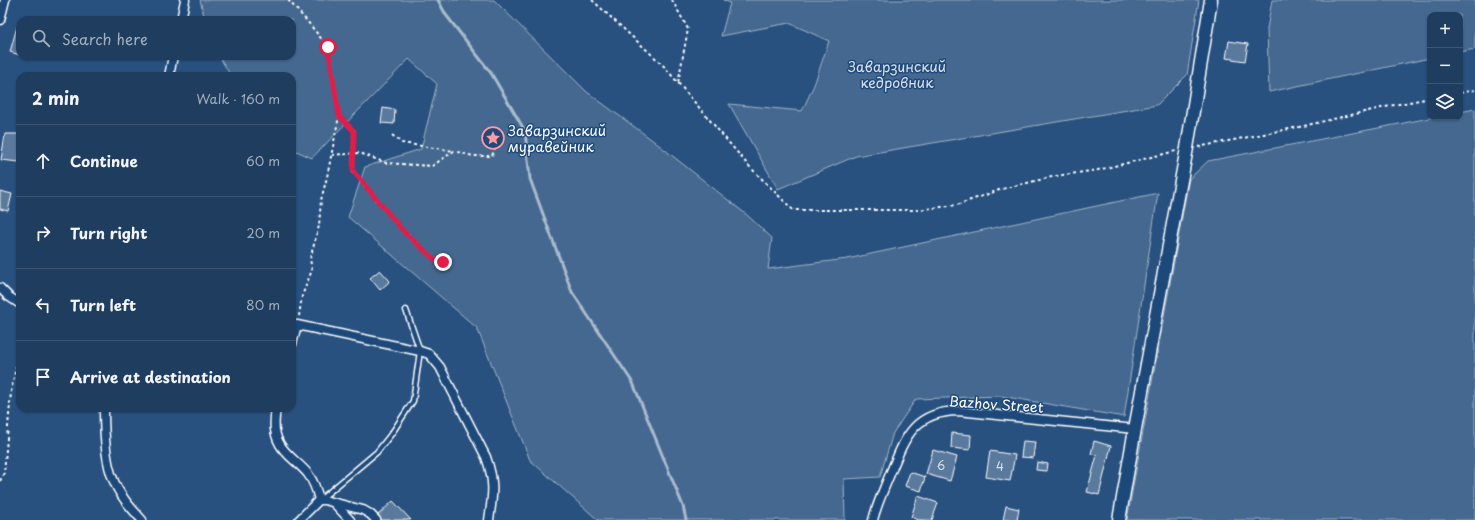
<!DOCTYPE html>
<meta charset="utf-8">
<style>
:root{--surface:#1e3d5f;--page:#2b4868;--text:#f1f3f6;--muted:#a1aebd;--line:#3c5674}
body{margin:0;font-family:"Playpen Sans",sans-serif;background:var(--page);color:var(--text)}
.controls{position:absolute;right:12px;top:12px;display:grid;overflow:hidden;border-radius:8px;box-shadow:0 1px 3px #0004}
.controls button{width:36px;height:36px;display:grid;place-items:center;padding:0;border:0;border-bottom:1px solid var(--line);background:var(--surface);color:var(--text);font:20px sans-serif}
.stop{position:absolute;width:12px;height:12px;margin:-9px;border:3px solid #e11d48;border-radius:50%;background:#fff}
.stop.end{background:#e11d48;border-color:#fff;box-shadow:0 1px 4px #0008}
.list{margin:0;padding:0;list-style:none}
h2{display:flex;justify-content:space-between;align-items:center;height:52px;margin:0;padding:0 16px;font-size:17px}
h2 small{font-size:13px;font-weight:400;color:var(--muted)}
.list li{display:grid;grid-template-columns:26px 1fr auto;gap:12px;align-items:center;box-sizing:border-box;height:72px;padding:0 16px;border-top:1px solid var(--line)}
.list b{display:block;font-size:15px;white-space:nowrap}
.list em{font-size:13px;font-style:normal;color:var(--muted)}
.icon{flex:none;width:22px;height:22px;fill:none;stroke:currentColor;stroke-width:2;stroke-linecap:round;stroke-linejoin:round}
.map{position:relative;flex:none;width:1475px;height:520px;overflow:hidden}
.search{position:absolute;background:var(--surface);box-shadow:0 1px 3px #0004;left:16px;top:16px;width:280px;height:44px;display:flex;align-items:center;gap:10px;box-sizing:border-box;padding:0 14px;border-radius:12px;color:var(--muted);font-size:15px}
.panel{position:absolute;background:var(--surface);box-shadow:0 1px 3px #0004;left:16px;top:72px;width:280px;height:340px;border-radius:12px}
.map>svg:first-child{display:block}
.green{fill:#446890;stroke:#a2b4c8}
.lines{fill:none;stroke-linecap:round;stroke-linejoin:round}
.stream{stroke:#aabbcd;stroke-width:3}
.building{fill:#5a7a9d;stroke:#fff}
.lane-casing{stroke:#fff;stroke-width:7}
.street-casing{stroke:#fff;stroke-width:11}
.secondary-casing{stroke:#fff;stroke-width:15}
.path{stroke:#fff;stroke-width:2;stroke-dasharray:3 3;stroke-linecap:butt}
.lane{stroke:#1f4a7a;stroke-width:4}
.street{stroke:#1f4a7a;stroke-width:8}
.secondary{stroke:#1f4a7a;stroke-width:12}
.route{stroke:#e11d48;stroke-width:5}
.labels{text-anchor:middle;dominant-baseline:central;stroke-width:3;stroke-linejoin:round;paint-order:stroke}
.number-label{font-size:12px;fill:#d6dee6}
.park-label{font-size:14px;fill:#dae1e9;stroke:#1f4a7a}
.poi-label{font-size:14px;fill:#fff;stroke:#1f4a7a;text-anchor:start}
.street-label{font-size:14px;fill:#fff;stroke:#1f4a7a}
</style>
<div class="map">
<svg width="1475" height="520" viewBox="0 0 1475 520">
<rect width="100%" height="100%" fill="#28517f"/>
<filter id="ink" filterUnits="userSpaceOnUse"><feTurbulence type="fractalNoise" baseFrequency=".025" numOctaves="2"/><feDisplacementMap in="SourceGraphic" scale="8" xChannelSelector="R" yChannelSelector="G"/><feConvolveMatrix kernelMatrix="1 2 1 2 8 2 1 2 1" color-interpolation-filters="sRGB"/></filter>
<g filter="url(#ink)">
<g class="green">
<path d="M200 0H494L587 92 655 142 747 215 772 238 768 269 847 259 1158 193 1124 417 1001 396 916 399 893 433 880 477 844 479 845 520H598L530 460 477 328 348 217 365 167 421 149 437 84 409 59 312 158 292 149V76H231L219 56H292V20H205Z"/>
<path d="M723 0H1199L1187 75 1157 105 856 156 778 189 729 104 802 111 814 85 829 41 789 23 721 36 730 3Z"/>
<path d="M1272 0H1475V49L1460 52V15H1430V58L1269 92 1267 29Z"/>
<path d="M1475 109V520H1127L1189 179 1208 161 1435 117H1460V112Z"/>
</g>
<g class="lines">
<path class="stream" d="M438 0 446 15 491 73 525 131 530 179 572 292 633 383 683 506 686 520"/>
</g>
<g class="building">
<path d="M18 23H20V55L10 52Z"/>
<path d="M1229 41 1248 44 1245 61 1226 58Z"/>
<path d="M383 108 395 110 394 124 381 123Z"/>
<path d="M5 134H20L19 162 1 160Z"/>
<path d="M0 191 12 194 8 211 0 209Z"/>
<path d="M380 270 390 281 380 290 370 278Z"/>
<path d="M952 433 971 435 970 450 951 448Z"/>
<path d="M1023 441 1035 442 1033 458 1021 457Z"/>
<path d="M1094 441 1111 446 1099 495 1087 492 1097 455 1091 454Z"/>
<path d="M933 450 957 457 950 481 926 474Z"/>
<path d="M990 451 1015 455 1010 481 986 477Z"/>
<path d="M1037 462 1048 464 1047 471 1036 470Z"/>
<path d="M910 472 925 477 921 491 905 486Z"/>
<path d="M918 496 938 503 932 520H919L911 517Z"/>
<path d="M393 501 411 520H381L377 516Z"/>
<path d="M1006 506 1019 509 1017 520H1003Z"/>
</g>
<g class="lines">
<g class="lane-casing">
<path id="lane" d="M321 499 377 452 392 433 413 401 420 351 406 310"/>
</g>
<g class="street-casing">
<g id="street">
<path d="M0 20 5 0"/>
<path d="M181 20 185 0"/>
<path d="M169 76 173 56"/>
<path d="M0 288 8 296 20 304"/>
<path d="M292 344 297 325 420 351 429 354 440 367 486 457C495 482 493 494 489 520"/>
<path d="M104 408C104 428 105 461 113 479 119 495 131 508 142 520"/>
<path d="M276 408C275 415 274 423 275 430 278 452 296 459 308 474 314 482 317 491 319 500H324L363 510 370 514 376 520"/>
<path d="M334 503 350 520"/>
<path d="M299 520 319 500"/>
<path d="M873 520C877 504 884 489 890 474 905 438 913 412 958 411L1135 429"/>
</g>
</g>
<g class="secondary-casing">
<path id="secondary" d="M1119 520 1135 429 1187 148 1211 0"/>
</g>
<g class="path">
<path d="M288 0 307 21 328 47 339 116 354 131 353 171 404 232 434 259 443 262"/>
<path d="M592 0 662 64 748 165 793 210H917L957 205 1002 189 1056 176 1098 170 1176 151"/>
<path d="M672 0 688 29 678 83"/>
<path d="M1460 93 1475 90"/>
<path d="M392 135 402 143 454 151"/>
<path d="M1198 147 1299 127 1394 105 1430 98"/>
<path d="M332 155 360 153 386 163 432 166 454 151 473 156H492L497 142"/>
<path d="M299 316 302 296 312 270 310 259 319 226 321 200 327 177 339 116"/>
<path d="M0 481 4 473 11 392 20 347"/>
</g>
<use href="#lane" class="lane"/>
<use href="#street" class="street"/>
<use href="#secondary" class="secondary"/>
</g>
</g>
<g class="lines" filter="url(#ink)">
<path class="route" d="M328 47 339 116 354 131 353 171 404 232 434 259 443 262"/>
</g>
<defs>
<g id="sight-ring" transform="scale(1.15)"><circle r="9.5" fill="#1f4a7a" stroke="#ff9aa2" stroke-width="1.5"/><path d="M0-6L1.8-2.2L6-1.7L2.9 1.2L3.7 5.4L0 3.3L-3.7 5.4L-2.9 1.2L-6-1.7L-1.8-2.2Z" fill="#ff9aa2"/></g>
</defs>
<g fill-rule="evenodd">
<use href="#sight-ring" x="493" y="138"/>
</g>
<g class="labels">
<g class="number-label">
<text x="941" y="465">6</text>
<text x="1000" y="466">4</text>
</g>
<g class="park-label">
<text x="897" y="66">Заварзинский<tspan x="897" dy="16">кедровник</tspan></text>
</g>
<g class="poi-label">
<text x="508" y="130">Заварзинский<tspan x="508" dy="16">муравейник</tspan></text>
</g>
<g class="street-label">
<text transform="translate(996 404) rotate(4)">Bazhov Street</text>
</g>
</g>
</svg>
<div class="controls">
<button>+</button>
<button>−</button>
<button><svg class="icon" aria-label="layers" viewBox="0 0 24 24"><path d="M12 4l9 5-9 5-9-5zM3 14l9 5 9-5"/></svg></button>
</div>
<div class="stop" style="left:328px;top:47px"></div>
<div class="stop end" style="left:443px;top:262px"></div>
<div class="search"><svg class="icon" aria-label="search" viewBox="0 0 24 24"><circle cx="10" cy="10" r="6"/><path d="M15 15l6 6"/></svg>Search here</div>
<section class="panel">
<h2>2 min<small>Walk · 160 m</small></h2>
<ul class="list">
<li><svg class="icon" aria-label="ahead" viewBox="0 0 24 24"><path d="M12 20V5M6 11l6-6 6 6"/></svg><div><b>Continue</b></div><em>60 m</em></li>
<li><svg class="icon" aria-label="right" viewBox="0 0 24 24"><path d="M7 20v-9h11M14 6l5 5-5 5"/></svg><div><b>Turn right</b></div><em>20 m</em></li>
<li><svg class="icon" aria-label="left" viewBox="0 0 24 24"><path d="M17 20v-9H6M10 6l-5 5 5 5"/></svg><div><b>Turn left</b></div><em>80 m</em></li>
<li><svg class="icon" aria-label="arrive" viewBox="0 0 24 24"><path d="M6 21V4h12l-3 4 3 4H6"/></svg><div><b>Arrive at destination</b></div></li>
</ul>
</section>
</div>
